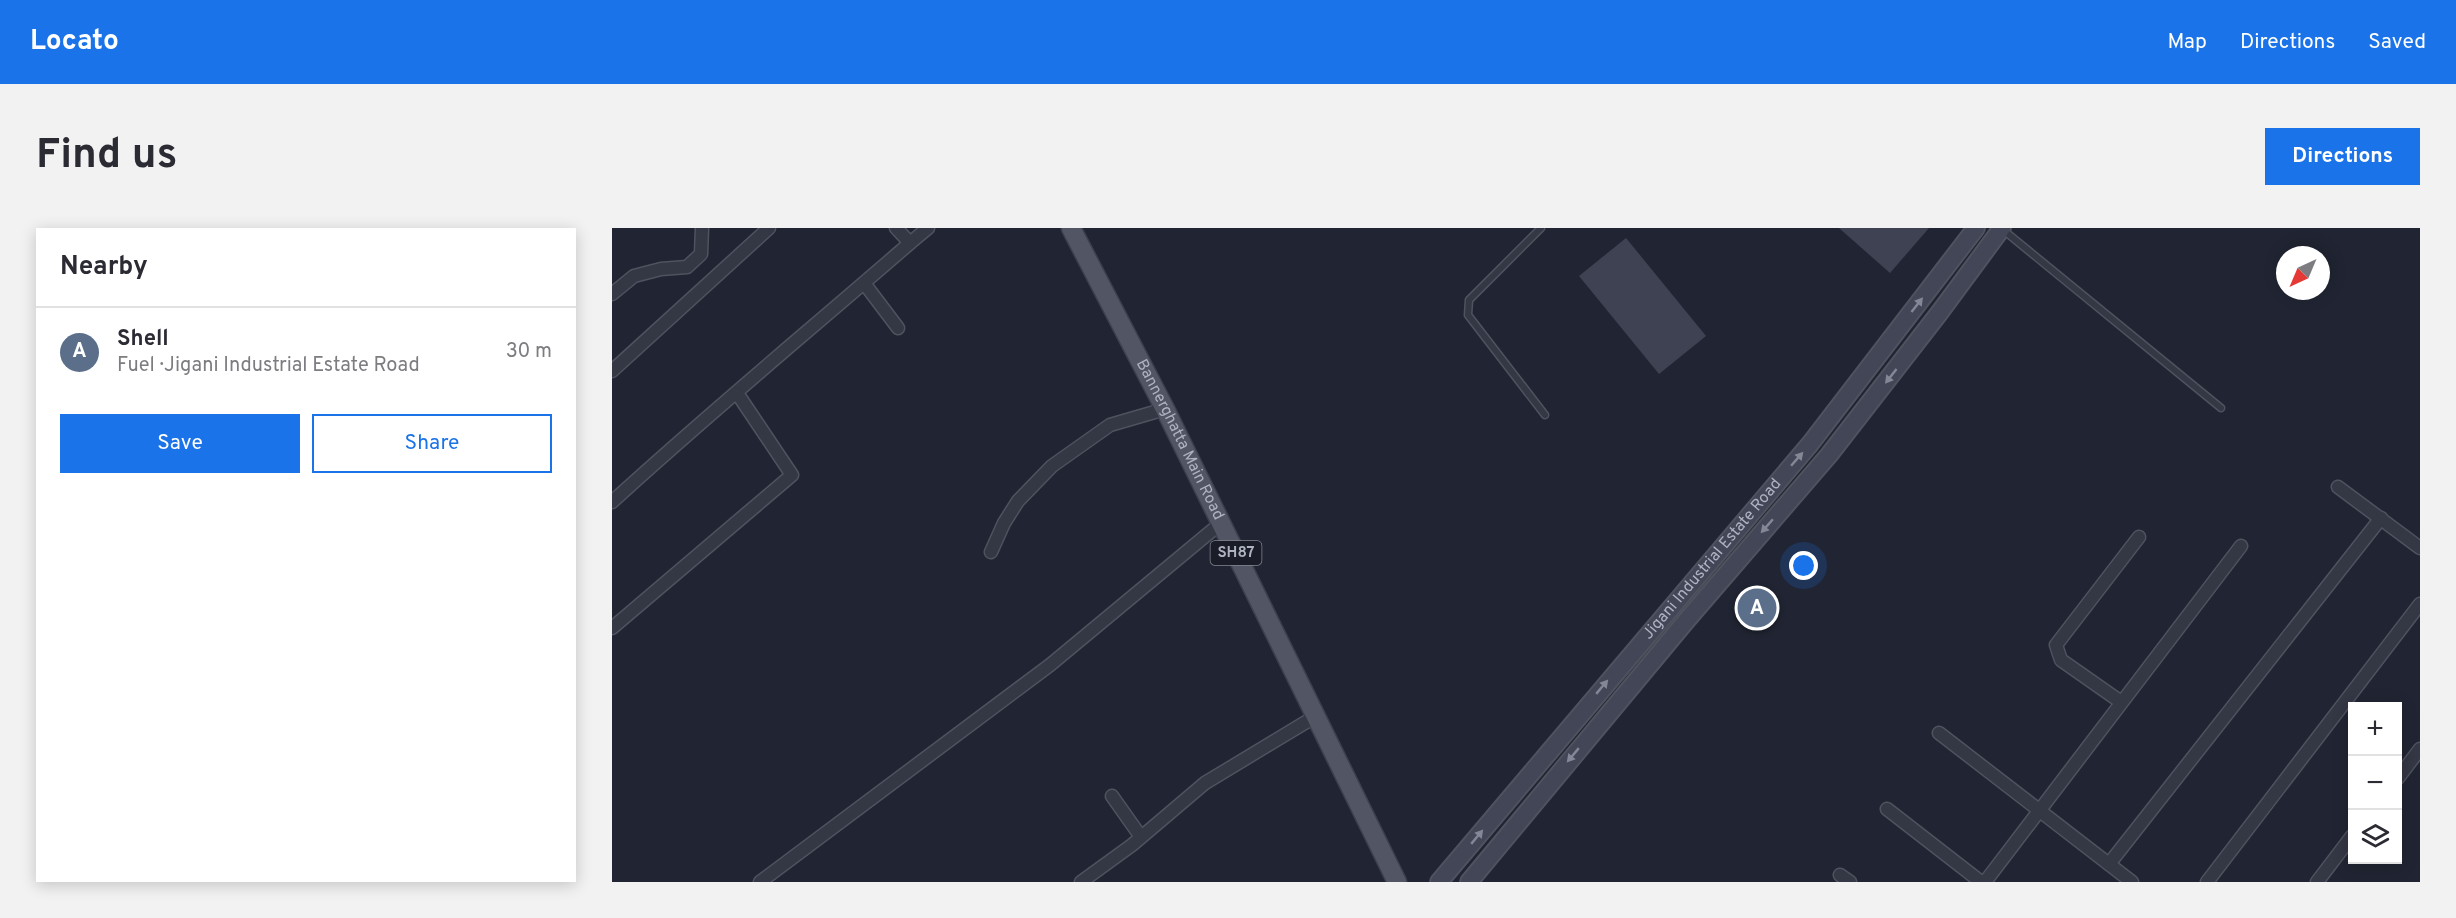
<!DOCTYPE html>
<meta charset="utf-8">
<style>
:root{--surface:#fff;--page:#f2f2f3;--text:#2b2b33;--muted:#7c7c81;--line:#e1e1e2;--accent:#1a73e8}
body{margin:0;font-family:Overpass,sans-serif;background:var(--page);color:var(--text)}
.controls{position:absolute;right:18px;bottom:18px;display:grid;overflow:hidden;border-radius:0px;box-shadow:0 3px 15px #0003}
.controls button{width:54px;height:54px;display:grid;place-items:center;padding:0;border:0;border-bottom:2px solid var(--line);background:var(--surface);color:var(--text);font:30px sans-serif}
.compass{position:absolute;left:1664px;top:18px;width:54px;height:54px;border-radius:50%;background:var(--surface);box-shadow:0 3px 15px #0003;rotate:224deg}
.you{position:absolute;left:1192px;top:338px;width:21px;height:21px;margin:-15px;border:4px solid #fff;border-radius:50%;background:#1a73e8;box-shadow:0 0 0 9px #1a73e833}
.badge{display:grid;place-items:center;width:39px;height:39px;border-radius:50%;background:var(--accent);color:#fff;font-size:20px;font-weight:700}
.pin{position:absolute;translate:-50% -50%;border:3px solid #fff;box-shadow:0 2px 6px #0006}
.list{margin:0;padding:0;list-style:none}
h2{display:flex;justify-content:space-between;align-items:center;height:78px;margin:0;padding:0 24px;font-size:26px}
h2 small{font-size:20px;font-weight:400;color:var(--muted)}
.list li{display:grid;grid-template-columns:39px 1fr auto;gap:18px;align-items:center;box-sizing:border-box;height:90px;padding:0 24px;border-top:2px solid var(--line)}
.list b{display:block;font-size:22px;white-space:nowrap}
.list p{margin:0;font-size:20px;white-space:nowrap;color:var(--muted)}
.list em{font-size:20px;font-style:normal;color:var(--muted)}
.actions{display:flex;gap:12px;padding:18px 24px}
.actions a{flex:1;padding:14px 0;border:2px solid var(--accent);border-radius:0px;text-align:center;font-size:21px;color:var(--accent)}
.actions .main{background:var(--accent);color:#fff}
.icon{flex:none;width:33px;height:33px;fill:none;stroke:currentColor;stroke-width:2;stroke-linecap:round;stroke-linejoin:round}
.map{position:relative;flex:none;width:1808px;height:654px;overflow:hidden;border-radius:0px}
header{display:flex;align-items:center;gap:36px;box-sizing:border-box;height:84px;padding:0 30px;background:var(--accent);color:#fff}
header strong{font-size:28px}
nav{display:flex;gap:33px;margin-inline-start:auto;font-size:21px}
.intro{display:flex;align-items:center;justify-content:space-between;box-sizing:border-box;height:144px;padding:0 36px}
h1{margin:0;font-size:42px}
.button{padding:15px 27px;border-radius:0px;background:var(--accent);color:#fff;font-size:21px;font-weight:700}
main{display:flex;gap:36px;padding:0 36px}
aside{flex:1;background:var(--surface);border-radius:0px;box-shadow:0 3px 15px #0003}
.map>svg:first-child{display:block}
.building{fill:#3e4253}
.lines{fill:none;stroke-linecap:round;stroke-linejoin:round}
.service-casing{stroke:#4f525f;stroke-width:9}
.minor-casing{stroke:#4f525f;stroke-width:15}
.secondary-casing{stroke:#4f525f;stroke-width:20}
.primary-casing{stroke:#3e414d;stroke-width:21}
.service{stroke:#343744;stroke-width:6}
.minor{stroke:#343744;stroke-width:12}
.secondary{stroke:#434656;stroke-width:16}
.primary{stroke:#525664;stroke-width:18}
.oneway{fill:#838796}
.labels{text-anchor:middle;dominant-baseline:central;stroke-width:4.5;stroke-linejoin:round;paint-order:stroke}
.shield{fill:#1a1d28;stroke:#828593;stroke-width:1.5}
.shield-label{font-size:15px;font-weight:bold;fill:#aeb2c1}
.street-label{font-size:16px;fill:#aeb2c1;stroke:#1a1d28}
</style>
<header>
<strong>Locato</strong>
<nav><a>Map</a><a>Directions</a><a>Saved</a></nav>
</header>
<div class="intro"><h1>Find us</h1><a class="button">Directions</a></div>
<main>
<aside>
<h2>Nearby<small></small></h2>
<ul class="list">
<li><span class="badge" style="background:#5c6f8a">A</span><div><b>Shell</b><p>Fuel · Jigani Industrial Estate Road</p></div><em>30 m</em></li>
</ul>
<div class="actions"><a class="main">Save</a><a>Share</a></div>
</aside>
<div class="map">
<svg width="1808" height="654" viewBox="0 0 1808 654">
<rect width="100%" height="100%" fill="#212533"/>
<g class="building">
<path d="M1227 0H1317L1278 45Z"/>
<path d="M1014 10 1094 108 1047 146 967 48Z"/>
</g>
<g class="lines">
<g class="service-casing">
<g id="service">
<path d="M929 0 857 72 856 87 933 187"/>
<path d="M1390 1 1609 180"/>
</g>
</g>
<g class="minor-casing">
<g id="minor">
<path d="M284 0 298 15 316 0"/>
<path d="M252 55 286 100"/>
<path d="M0 66 22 48 49 41 75 39 89 26 90 0"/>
<path d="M0 143 157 0"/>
<path d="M1726 259 1808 320"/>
<path d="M0 274C97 185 198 102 298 15"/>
<path d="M379 324 392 295 406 273 440 238 498 197 553 181"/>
<path d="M0 400 180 247 125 165"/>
<path d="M1509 474 1449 432 1444 417 1527 309"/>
<path d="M1327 505 1520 654"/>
<path d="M1786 550 1808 521"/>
<path d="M500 568 529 609"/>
<path d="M1275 581 1369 654"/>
<path d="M1497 636 1769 290"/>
<path d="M1228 647 1238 654"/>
<path d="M148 654 438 437 609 295"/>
<path d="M469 654 520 617 593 555 704 488"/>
<path d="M1373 654 1629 318"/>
<path d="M1595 654 1808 376"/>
<path d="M1705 654 1740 608"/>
</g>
</g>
<g class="secondary-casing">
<g id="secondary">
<path id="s1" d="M827 654 1198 216 1364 0"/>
<path d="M857 654 1074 393 1217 227 1328 84 1390 0"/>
</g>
</g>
<g class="primary-casing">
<g id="primary">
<path id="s2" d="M459 0 553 181 785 654"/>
</g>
</g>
<use href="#service" class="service"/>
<use href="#minor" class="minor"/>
<use href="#secondary" class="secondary"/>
<use href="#primary" class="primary"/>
</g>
<defs><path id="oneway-solid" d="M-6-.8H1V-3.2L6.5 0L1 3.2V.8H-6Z" transform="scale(1.5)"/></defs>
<g class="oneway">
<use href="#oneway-solid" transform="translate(1305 77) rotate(-52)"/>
<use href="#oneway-solid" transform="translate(1279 148) rotate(128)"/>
<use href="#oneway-solid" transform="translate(1185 231) rotate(-49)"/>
<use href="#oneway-solid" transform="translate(1155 298) rotate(131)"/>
<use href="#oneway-solid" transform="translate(990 459) rotate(-50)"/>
<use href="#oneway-solid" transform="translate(961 527) rotate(130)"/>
<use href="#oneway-solid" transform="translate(865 609) rotate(-50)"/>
</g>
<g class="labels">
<rect class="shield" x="598.5" y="313" width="51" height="24" rx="4.5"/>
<g class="shield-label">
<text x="624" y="325">SH87</text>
</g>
<g class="street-label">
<text stroke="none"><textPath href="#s2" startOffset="238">Bannerghatta Main Road</textPath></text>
<text stroke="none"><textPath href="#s1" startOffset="423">Jigani Industrial Estate Road</textPath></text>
</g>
</g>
</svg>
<div class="controls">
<button>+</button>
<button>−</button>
<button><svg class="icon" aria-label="layers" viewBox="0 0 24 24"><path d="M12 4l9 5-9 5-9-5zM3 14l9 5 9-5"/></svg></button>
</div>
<svg class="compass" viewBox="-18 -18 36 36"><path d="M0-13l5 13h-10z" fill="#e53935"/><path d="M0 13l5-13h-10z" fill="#7c7c81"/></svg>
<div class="you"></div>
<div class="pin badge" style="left:1145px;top:380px;background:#5c6f8a">A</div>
</div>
</main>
